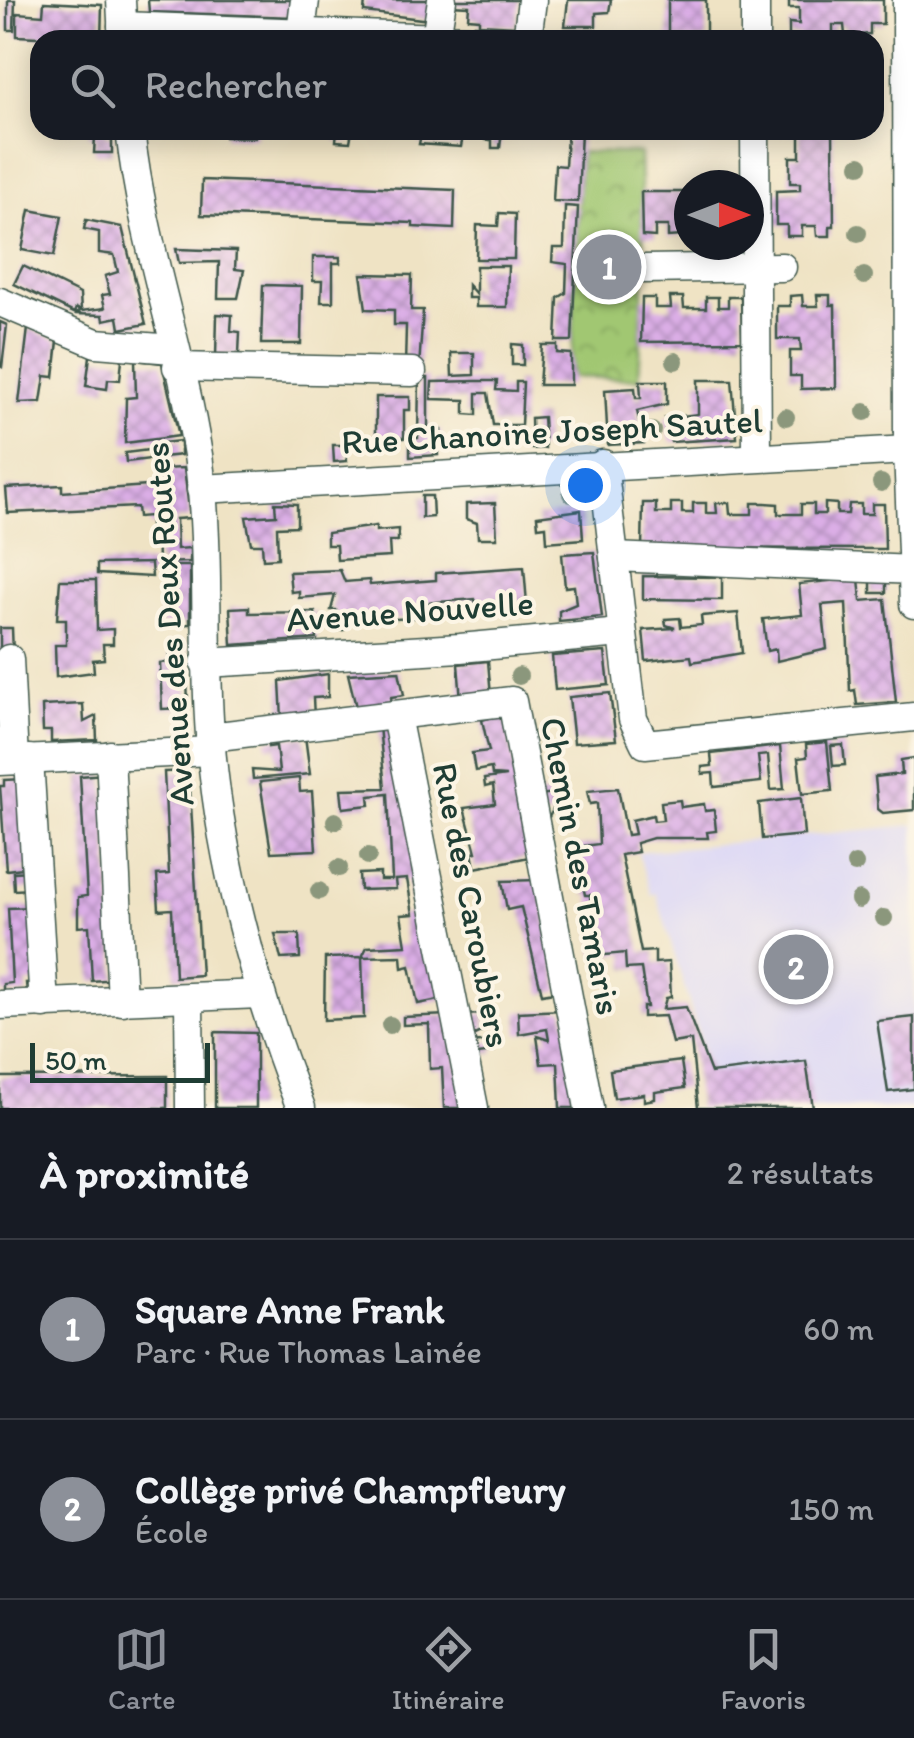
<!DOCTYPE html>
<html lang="fr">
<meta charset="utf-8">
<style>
:root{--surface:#171b24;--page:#242831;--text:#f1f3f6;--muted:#9ea1a6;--line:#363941;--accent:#8c9099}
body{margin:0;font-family:Itim,sans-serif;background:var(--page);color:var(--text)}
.compass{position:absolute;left:674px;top:170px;width:90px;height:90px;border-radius:50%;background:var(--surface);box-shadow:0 5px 25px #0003;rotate:90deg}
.scale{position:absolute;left:30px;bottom:25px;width:180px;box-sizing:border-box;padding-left:10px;border:5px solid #1f3d34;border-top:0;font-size:28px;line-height:35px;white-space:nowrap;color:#1f3d34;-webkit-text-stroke:8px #fcf5e5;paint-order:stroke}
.you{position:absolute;left:585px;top:485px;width:35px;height:35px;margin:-25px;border:8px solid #fff;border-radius:50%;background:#1a73e8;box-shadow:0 0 0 15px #1a73e833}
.badge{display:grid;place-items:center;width:65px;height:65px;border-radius:50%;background:var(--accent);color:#fff;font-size:32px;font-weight:700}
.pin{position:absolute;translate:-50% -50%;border:5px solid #fff;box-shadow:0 2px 10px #0006}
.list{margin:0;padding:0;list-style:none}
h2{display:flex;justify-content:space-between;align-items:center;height:130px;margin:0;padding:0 40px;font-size:42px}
h2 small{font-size:32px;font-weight:400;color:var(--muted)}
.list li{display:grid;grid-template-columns:65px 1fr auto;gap:30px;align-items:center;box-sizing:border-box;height:180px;padding:0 40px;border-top:2px solid var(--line)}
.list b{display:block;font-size:38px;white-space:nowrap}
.list p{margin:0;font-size:32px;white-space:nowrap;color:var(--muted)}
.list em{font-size:32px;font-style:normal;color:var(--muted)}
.icon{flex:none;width:55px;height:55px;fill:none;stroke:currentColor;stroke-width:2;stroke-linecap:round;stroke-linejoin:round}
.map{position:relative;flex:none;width:914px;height:1108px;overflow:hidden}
.search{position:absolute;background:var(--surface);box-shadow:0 5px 25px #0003;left:30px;right:30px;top:30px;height:110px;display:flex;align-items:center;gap:25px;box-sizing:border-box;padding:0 35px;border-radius:30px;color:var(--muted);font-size:38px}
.sheet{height:490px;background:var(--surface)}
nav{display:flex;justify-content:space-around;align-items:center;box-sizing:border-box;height:140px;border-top:2px solid var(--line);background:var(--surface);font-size:28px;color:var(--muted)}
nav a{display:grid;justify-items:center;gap:5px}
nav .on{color:var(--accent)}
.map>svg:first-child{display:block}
.built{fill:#dad6f7}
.park{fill:url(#park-crowns);stroke:#608253;stroke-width:2.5}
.building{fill:url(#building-cross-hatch)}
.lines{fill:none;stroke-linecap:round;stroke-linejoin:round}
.minor-casing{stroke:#3e564a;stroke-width:31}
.minor{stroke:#fff;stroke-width:28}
.tree{fill:#8b977b}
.labels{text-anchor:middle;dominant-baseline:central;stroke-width:8;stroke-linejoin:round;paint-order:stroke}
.street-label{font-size:35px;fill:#1f3d34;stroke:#fcf5e5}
</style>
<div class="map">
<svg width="914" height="1108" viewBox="0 0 914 1108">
<defs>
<pattern id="park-crowns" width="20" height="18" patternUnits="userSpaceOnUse" patternTransform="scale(2.5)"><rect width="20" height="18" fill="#a1c772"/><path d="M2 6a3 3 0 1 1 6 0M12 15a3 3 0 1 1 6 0" fill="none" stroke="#83a35e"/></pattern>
<pattern id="building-cross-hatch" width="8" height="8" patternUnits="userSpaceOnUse" patternTransform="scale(2.5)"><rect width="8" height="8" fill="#dbaee6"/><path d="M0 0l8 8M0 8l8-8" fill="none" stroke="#b18fbb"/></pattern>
</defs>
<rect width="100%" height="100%" fill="#fcf5e5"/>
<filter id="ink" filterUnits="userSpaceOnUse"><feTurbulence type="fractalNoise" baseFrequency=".01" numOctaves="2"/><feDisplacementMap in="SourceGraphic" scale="20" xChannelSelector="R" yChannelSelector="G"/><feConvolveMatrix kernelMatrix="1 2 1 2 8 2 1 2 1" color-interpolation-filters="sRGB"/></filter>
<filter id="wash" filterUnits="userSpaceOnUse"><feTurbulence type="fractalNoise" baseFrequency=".0048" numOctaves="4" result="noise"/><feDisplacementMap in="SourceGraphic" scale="40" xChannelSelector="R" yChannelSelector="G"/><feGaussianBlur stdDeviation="2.25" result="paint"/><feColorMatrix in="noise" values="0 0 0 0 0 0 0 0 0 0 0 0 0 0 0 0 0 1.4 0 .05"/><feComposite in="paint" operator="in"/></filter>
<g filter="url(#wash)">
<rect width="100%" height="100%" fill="#efe3c4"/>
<path class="built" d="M914 825V1108H721L656 893 651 895 638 852Z"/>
<path class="park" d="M580 152 640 153 644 269 639 379 571 377Z"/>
<g id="blocks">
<g class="building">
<path d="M8 0H15L14 30H8Z"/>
<path d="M148 0H297L295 17 149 12Z"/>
<path d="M365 0H433L430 20 364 12Z"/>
<path d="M451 0H520L516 26 479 24V19L468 18 469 6 450 5Z"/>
<path d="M568 0H611L609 12 596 13V26H565Z"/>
<rect x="668" y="0" width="38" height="40"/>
<path d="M789 0H883V24H870V34L857 35H845L844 25H833V40H800V36H789V23L799 24V8H789Z"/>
<path d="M44 2 102 5 101 40 17 36V13L43 15Z"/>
<path d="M88 130H105L106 136H112V153H94L95 136 90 137Z"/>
<path d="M226 130H256L255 138 225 137Z"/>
<path d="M337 130H352L350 142 336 141Z"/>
<path d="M422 130H464L461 147 419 144Z"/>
<path d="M488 130H502L500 148H492V140H486Z"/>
<path d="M539 130H581L578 202 553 201 555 165 565 166 567 136Z"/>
<path d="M790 130H833L834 226H830V236H817L816 226H802V236H787V225H776V191L800 190V183H790V157H800V134H790Z"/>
<path d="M202 180 455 190 454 229 413 227V223L201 215Z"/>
<path d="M641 192H689V226H681V236L668 237V226H655V237L642 236Z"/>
<path d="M565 206 578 207 572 341H556L558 298 566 293 567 264 552 262 553 248H564Z"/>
<path d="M30 210 62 216 54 256 22 250Z"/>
<path d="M499 213 515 214 514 259H476L477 225 498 226Z"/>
<path d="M86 220 122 227 146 324 120 329 118 317 104 320 103 315 75 314 81 311 76 308 74 313 14 284 23 266 80 294 81 311 105 308 102 295 110 294 105 276 118 272 114 255 99 253V232L84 229Z"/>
<path d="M176 249 236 251 235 269 244 270 238 298H218L219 262 179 263Z"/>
<path d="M313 257H340V263H333V302H321L322 281H313Z"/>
<path d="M476 266H508L507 307H476V298H468V285L476 294Z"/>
<path d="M361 274 412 275 411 310H423L419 368 405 367 406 325H394V310L366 309Z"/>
<path d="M263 285 302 286 301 344H261Z"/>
<path d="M802 295 803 306H818L817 295H830V305H835L836 388 801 389V376H790V351H801L800 339H777V306H790V296Z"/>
<path d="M670 297H683L684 308H706V297H718V307H728V297H741L742 341 641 342 642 298H655V308H671Z"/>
<path d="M217 314 232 315 231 331 240 332 239 354 216 357Z"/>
<path d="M0 322 7 325 2 367 0 366Z"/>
<path d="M28 328 58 341 54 377 45 376 41 402 19 403Z"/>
<path d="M512 344 523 345V365H512Z"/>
<path d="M542 345H557V353L571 354V385H539Z"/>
<path d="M451 353H474V375L452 376Z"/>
<path d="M90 356 122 359 120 380 108 379 107 389 86 386Z"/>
<path d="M135 360 162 363 179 436 125 443 126 398 136 397Z"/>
<path d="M419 378H428V430H441V440H437L438 455 410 457V438H418Z"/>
<path d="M698 380H732L737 438 671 442 665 418 698 414Z"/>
<path d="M476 381H497L496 390 516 391V382H523L521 425H493L488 393H477V415L465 414V400L431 399 432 382Z"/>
<path d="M640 381H667V404L637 411 644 443 608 445 605 390 635 388 636 398H641Z"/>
<path d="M376 397H410V410H404V438H376Z"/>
<path d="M543 417 545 448 532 449 531 418Z"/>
<path d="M181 441V455L162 457 161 443Z"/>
<path d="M333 445H346L347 461 334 462Z"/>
<path d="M149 450 150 459 126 462 125 453Z"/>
<path d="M184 468 190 518 176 519 177 549 190 548V562L158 563 157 525 150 526V516L138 517 137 507 8 513 6 488 62 485V492L162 485 160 469Z"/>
<path d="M422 496H432L433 517 422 518Z"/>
<path d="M275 503 297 504V526L277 527 278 558 263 559 262 544H251L246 517 276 515Z"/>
<path d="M495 503 497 538H478L477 523 466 519V504Z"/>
<path d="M643 503H656V513H671V503H682V513H693V503H706V513H717L716 503H729L730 514H752V503H765L778 504V514H801V504H814V514H825V503L837 504V514H848L849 504H861V514H872V504H884L885 549 642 548Z"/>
<path d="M581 510 583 539 547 542 546 526 538 527 537 516Z"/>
<path d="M376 526V531L398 529V541H389L390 557 337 560 336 545H327V533Z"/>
<path d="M594 552 602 617 559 621V611L576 604 574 586 565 587 562 554Z"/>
<path d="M151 563 152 577 97 574V564Z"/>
<path d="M162 566H190V624L162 625Z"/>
<path d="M524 567 527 604 489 608V604H476L475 599 427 603 428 608 413 609V618L358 621V617L343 618 344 630 337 631 336 610H331L335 595 299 598V591L291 592 289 572 340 570 345 582 369 580 370 585 436 580V573Z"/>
<path d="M643 576 722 577V600L643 599Z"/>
<path d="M859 578 861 601 885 599 896 702 857 705 855 690 850 691 846 603 822 605 827 649 777 661 776 649 767 651 763 619 802 615 799 584Z"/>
<path d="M60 580H96L97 630 113 629V644H103L104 659 93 660 94 672 56 677 55 645H66V619H57Z"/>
<path d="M886 580V593H871V581Z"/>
<path d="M249 607V613L315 612 317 639 232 645 230 608Z"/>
<path d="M738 613 742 653 692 662 691 656 646 661 643 630 675 628 666 625 665 619 680 618 681 627 702 625 701 616Z"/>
<path d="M0 628H12L13 654 0 745Z"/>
<path d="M170 643H186L188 708 162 709 160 663 170 662Z"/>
<path d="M605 652 609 685 555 690 552 656Z"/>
<path d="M488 661 491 696 461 700 458 664Z"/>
<path d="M399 671 404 695 391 697 392 704 356 707 348 674Z"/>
<path d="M328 674V697L313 698 314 717 282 719 280 681Z"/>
<path d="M610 693 616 740 574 743 569 697Z"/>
<path d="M83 704 84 722 96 716 97 740 51 742V731H43L42 706Z"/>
<path d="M505 710 529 857 475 868 472 853 476 852 464 808 495 804 493 785 485 787 484 779 506 776 492 775 491 768 475 771 472 753 489 751 482 720 489 718 488 712Z"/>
<path d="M392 725 444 999 418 1004 410 966 402 968 401 956 362 957 367 947 406 945 401 915 413 914 407 879 395 880 396 889 360 890 359 874 380 873V880H392L388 794 369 796 370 805 343 808 342 799 341 789 385 788 379 726Z"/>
<path d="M305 736 310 774 253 779 252 770 279 772 276 746 268 747 267 740Z"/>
<path d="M827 742 832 791 802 794 798 758 807 757 806 744Z"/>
<path d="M843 745 845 765 833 766 831 746Z"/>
<path d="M780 746 784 789 771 790 768 755 758 756 761 782 714 787 713 773 702 774V767L712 766 711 754Z"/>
<path d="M914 758V810L883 813 878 809 875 777 902 774 901 760Z"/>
<path d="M189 771 201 975 175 977 172 909 159 910 157 875 169 874 164 772Z"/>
<path d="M104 774 116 979 92 981 89 926 78 927V897L87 896 80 776Z"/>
<path d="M299 778 300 792 312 791 316 850 271 852 260 782Z"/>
<path d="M26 779 31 867 6 870 0 786H4V780Z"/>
<path d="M618 788 627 835 635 834 632 820 653 815 654 821 663 820 661 802 680 800 681 807 704 804 705 811 714 810 716 831 707 832 708 838H653L636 843 638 852 621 855 641 952 655 951V963L669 962 671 997 666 998 663 1009 686 1007 711 1073 806 1061 813 1108H698L691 1040 672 1043 665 1016 643 1017V1007H647L641 968 626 969 625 953 595 956 590 895H585L575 847 599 844 597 803 590 804 587 791Z"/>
<path d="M557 793 560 797 549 817 539 813 536 795Z"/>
<path d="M801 798 804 835 762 839 759 803Z"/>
<path d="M31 871 32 889 14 890 13 872Z"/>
<path d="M539 880 560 991 542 994 521 907 507 910 502 881Z"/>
<path d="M34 907 38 982 26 983 27 994H3V984L12 983 8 908Z"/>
<path d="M275 934H299L300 958 281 959Z"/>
<path d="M362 957 364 1018 324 1020 325 958Z"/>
<path d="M564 1010 583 1108H560L558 1063 541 1064 537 1036 549 1040 547 1029 519 1034 518 1012Z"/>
<path d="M484 1014 485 1030 468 1038 460 1015Z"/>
<path d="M448 1015 467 1108H444L442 1068 430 1069 429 1024 403 1025V1017Z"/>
<path d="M914 1017V1089L888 1092 877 1021Z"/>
<path d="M215 1032 256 1033V1108H215Z"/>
<path d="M493 1041 494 1052 470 1055 469 1043Z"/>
<path d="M681 1061 685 1088 655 1092V1099L644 1101V1094L614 1098 610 1070Z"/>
<path d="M167 1076V1108H0V1077Z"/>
</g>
</g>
</g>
<g filter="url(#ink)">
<use href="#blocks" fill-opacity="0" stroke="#3e564a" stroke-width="2.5"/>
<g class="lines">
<g class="minor-casing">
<g id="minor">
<path d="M121 0 123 40"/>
<path d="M755 0V40"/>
<path d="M907 0 908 450 914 604"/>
<path d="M122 26 494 40"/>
<path d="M301 32 305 0"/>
<path d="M436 38 442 0"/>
<path d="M527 40 532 0"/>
<path d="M130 130C142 241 181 346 198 455 211 547 203 643 210 735 219 858 256 994 301 1108"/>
<path d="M755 130 757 456"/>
<path d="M644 269 782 267"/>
<path d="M0 302 96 343 173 349"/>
<path d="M177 367 412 372"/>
<path d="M603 464 633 719 645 744 914 717"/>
<path d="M201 489 908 450"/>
<path d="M614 557 914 570"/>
<path d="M9 659 14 760"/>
<path d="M205 663 460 648 621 633"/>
<path d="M396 716 474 1108"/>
<path d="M210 737 512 701 589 1108"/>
<path d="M110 755 122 1001"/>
<path d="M29 759 44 1004"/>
<path d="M0 761 211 751"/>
<path d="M189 999 190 1108"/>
<path d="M0 1005 260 994"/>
</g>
</g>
<use href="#minor" class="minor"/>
</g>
<g class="tree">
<circle cx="860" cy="165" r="9"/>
<circle cx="858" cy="233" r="9"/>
<circle cx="864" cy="276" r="9"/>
<circle cx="675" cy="361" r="9"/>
<circle cx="865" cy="412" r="9"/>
<circle cx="786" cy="417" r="9"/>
<circle cx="652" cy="431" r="9"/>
<circle cx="881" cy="483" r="9"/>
<circle cx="571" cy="494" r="9"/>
<circle cx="519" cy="676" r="9"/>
<circle cx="335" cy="821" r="9"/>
<circle cx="368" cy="856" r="9"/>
<circle cx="855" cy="864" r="9"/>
<circle cx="339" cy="868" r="9"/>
<circle cx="319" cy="891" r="9"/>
<circle cx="859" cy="900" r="9"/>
<circle cx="884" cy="918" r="9"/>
<circle cx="390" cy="1025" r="9"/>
</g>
</g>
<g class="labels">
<g class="street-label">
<text transform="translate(552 431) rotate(-3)">Rue Chanoine Joseph Sautel</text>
<text transform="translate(410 611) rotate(-4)">Avenue Nouvelle</text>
<text transform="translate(169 624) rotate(-94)">Avenue des Deux Routes</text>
<text transform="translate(581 866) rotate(79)">Chemin des Tamaris</text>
<text transform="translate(472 905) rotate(79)">Rue des Caroubiers</text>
</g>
</g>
</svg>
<svg class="compass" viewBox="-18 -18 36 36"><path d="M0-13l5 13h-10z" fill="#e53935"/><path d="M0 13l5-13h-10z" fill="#9ea1a6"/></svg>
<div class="scale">50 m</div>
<div class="you"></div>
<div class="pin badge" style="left:609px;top:267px">1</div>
<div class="pin badge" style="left:796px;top:967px">2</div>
<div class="search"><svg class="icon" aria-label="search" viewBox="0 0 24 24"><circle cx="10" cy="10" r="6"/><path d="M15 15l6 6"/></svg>Rechercher</div>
</div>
<section class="sheet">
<h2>À proximité<small>2 résultats</small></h2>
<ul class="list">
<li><span class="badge">1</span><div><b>Square Anne Frank</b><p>Parc · Rue Thomas Lainée</p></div><em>60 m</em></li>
<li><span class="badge">2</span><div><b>Collège privé Champfleury</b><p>École</p></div><em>150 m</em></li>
</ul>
</section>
<nav>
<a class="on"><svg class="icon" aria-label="map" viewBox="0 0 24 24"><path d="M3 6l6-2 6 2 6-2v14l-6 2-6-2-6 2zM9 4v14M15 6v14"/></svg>Carte</a>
<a><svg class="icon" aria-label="directions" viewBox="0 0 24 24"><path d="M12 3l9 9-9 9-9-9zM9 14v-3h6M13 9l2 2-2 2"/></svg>Itinéraire</a>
<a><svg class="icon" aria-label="saved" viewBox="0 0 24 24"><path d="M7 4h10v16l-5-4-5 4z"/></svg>Favoris</a>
</nav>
